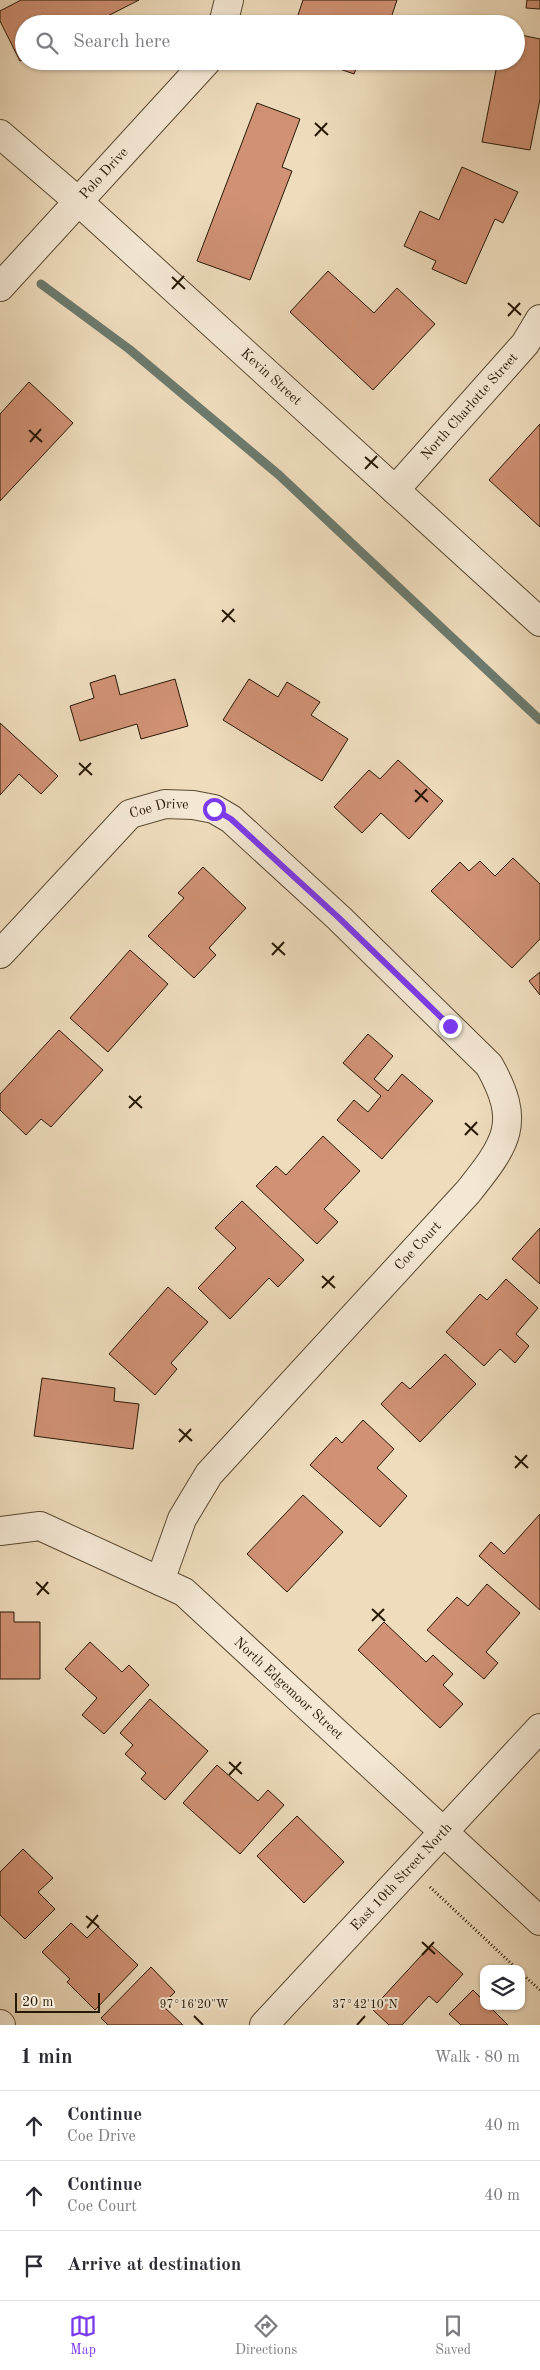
<!DOCTYPE html>
<meta charset="utf-8">
<style>
:root{--surface:#fff;--page:#f7f7f7;--text:#2b2b33;--muted:#7c7c81;--line:#e1e1e2;--accent:#7c3aed}
body{margin:0;font-family:"Old Standard TT",serif;background:var(--page);color:var(--text)}
.controls{position:absolute;right:15px;bottom:15px;display:grid;overflow:hidden;border-radius:10px;box-shadow:0 1px 4px #0004}
.controls button{width:45px;height:45px;display:grid;place-items:center;padding:0;border:0;border-bottom:1px solid var(--line);background:var(--surface);color:var(--text);font:25px sans-serif}
.scale{position:absolute;left:15px;bottom:12px;width:85px;box-sizing:border-box;padding-left:5px;border:2px solid #281904;border-top:0;font-size:14px;line-height:18px;white-space:nowrap;color:#281904;-webkit-text-stroke:4px #f4e8d4;paint-order:stroke}
.stop{position:absolute;width:15px;height:15px;margin:-11px;border:4px solid #7c3aed;border-radius:50%;background:#fff}
.stop.end{background:#7c3aed;border-color:#fff;box-shadow:0 1px 5px #0008}
.list{margin:0;padding:0;list-style:none}
h2{display:flex;justify-content:space-between;align-items:center;height:65px;margin:0;padding:0 20px;font-size:21px}
h2 small{font-size:16px;font-weight:400;color:var(--muted)}
.list li{display:grid;grid-template-columns:32px 1fr auto;gap:15px;align-items:center;box-sizing:border-box;height:70px;padding:0 20px;border-top:1px solid var(--line)}
.list b{display:block;font-size:19px;white-space:nowrap}
.list p{margin:0;font-size:16px;white-space:nowrap;color:var(--muted)}
.list em{font-size:16px;font-style:normal;color:var(--muted)}
.icon{flex:none;width:28px;height:28px;fill:none;stroke:currentColor;stroke-width:2;stroke-linecap:round;stroke-linejoin:round}
.map{position:relative;flex:none;width:540px;height:2025px;overflow:hidden}
.search{position:absolute;background:var(--surface);box-shadow:0 1px 4px #0004;left:15px;right:15px;top:15px;height:55px;display:flex;align-items:center;gap:12px;box-sizing:border-box;padding:0 18px;border-radius:28px;color:var(--muted);font-size:19px}
.sheet{height:275px;background:var(--surface)}
nav{display:flex;justify-content:space-around;align-items:center;box-sizing:border-box;height:70px;border-top:1px solid var(--line);background:var(--surface);font-size:14px;color:var(--muted)}
nav a{display:grid;justify-items:center;gap:2px}
nav .on{color:var(--accent)}
.map>svg:first-child{display:block}
.lines{fill:none;stroke-linecap:round;stroke-linejoin:round}
.stream{stroke:#6c7a6d;stroke-width:9}
.building{fill:#d09175;stroke:#281904}
.minor-casing{stroke:#5a4a32;stroke-width:30}
.tertiary-casing{stroke:#5a4a32;stroke-width:30}
.path{stroke:#281904;stroke-width:3;stroke-dasharray:1 2.5;stroke-linecap:butt}
.minor{stroke:#f4e8d4;stroke-width:28}
.tertiary{stroke:#f4e8d4;stroke-width:28}
.route{stroke:#7c3aed;stroke-width:6}
.ticks{fill:none;stroke:#281904;stroke-width:2}
.labels{text-anchor:middle;dominant-baseline:central;stroke-width:4;stroke-linejoin:round;paint-order:stroke}
.street-label{font-size:14px;fill:#281904;stroke:#f4e8d4}
.ticks-label{font-size:12px;text-anchor:middle;fill:#281904;stroke:#f4e8d4;stroke-width:4;stroke-linejoin:round;paint-order:stroke}
</style>
<div class="map">
<svg width="540" height="2025" viewBox="0 0 540 2025">
<rect width="100%" height="100%" fill="#eedcbd"/>
<filter id="stains"><feTurbulence type="fractalNoise" baseFrequency=".004" numOctaves="4"/><feColorMatrix values="0 0 0 0 .2 0 0 0 0 .09 0 0 0 0 .02 0 0 0 .5 -.17"/></filter>
<radialGradient id="worn" r=".72"><stop offset=".6" stop-color="#630" stop-opacity="0"/><stop offset="1" stop-color="#630" stop-opacity=".3"/></radialGradient>
<g class="lines">
<path class="stream" d="M41 284 129 349 279 475 540 720"/>
</g>
<g class="building">
<path d="M21 0H139L92 24H24V59L20 61 0 21V11Z"/>
<path d="M303 0H397L389 24H295Z"/>
<path d="M527 0H540V9L526 8Z"/>
<path d="M516 34 540 39V99L530 150 482 142 497 65 505 66 506 61H516Z"/>
<path d="M317 61H359L354 74Z"/>
<path d="M257 103 300 119 282 167 292 171 250 280 197 261Z"/>
<path d="M462 167 518 192 503 223 495 219 466 284 432 269 436 261 404 246 420 211 439 220Z"/>
<path d="M328 271 374 313 397 288 435 324 373 390 290 312Z"/>
<path d="M29 382 73 423 0 501V414Z"/>
<path d="M540 424V527L489 480Z"/>
<path d="M115 675 120 695 175 679 188 726 141 739 137 724 80 741 70 706 94 698 90 683Z"/>
<path d="M249 679 278 697 287 682 320 702 311 715 348 739 322 781 223 720Z"/>
<path d="M0 723 58 776 41 794 19 774 0 795Z"/>
<path d="M398 760 443 801 409 839 381 813 362 833 334 807 369 770 380 779Z"/>
<path d="M513 858 540 884V939L512 968 431 891 460 862 469 871 480 861 495 876Z"/>
<path d="M203 867 246 908 209 948 216 955 194 978 148 936 184 898 178 893Z"/>
<path d="M130 950 168 984 108 1052 70 1018Z"/>
<path d="M540 972V995L529 981Z"/>
<path d="M59 1030 103 1070 51 1127 41 1119 26 1135 0 1110V1094Z"/>
<path d="M368 1034 393 1056 374 1079 388 1091 402 1074 433 1101 382 1159 337 1120 354 1100 368 1112 381 1096 343 1063Z"/>
<path d="M323 1136 360 1171 324 1209 338 1222 317 1244 256 1186 276 1166 286 1175Z"/>
<path d="M242 1201 304 1260 278 1287 269 1278 230 1319 198 1288 236 1248 215 1228Z"/>
<path d="M540 1228V1284L512 1259Z"/>
<path d="M506 1279 538 1308 516 1334 529 1346 515 1363 500 1349 484 1366 446 1332 480 1294 487 1300Z"/>
<path d="M168 1287 208 1322 171 1363 177 1369 155 1395 109 1354Z"/>
<path d="M445 1354 476 1384 420 1442 381 1404 402 1382 410 1389Z"/>
<path d="M42 1378 115 1388 114 1401 139 1404 133 1449 34 1436Z"/>
<path d="M363 1420 394 1449 377 1468 407 1496 380 1527 310 1465 336 1437 342 1443Z"/>
<path d="M303 1495 343 1532 287 1592 247 1554Z"/>
<path d="M540 1514V1610L479 1556 491 1542 504 1554Z"/>
<path d="M487 1584 520 1613 486 1652 498 1663 484 1679 427 1630 457 1597 468 1606Z"/>
<path d="M0 1612H14V1622H40V1679H0Z"/>
<path d="M384 1622 426 1662 433 1655 453 1674 443 1685 463 1704 440 1728 358 1650Z"/>
<path d="M90 1642 122 1672 129 1665 149 1685 104 1734 82 1715 97 1698 65 1669Z"/>
<path d="M150 1699 208 1751 165 1800 141 1779 146 1773 125 1754 133 1745 120 1733Z"/>
<path d="M217 1765 258 1801 268 1790 284 1805 240 1854 183 1803Z"/>
<path d="M297 1816 344 1862 304 1903 257 1856Z"/>
<path d="M23 1849 53 1878 38 1892 55 1909 25 1939 0 1915V1872Z"/>
<path d="M71 1923 87 1938 98 1927 138 1965 95 2010 67 1982 70 1979 42 1952Z"/>
<path d="M431 1945 463 1974 437 2003 429 1996 402 2025H389L372 2009Z"/>
<path d="M151 1967 175 1992 162 2005 183 2025H108L101 2018Z"/>
<path d="M473 1990 484 2001V2006H489L508 2025H461L449 2014Z"/>
</g>
<g class="lines">
<g class="minor-casing">
<g id="minor">
<path d="M223 24 229 0"/>
<path id="s1" d="M0 134 79 202 540 622"/>
<path id="s2" d="M0 287 207 61"/>
<path id="s3" d="M395 490 525 344 540 319"/>
<path id="s4" d="M0 954 130 814 165 804 193 805 214 809 231 819 339 918 489 1065C522 1123 507 1143 468 1192L209 1474 182 1519 160 1581"/>
<path d="M0 2024 1 2025"/>
<path id="s5" d="M264 2025 540 1728"/>
</g>
</g>
<g class="tertiary-casing">
<g id="tertiary">
<path id="s6" d="M0 1531 40 1526 184 1592 540 1921"/>
</g>
</g>
<g class="path">
<path d="M430 1887 517 1969"/>
<path d="M521 1973 540 1990"/>
</g>
<use href="#minor" class="minor"/>
<use href="#tertiary" class="tertiary"/>
</g>
<g class="lines">
<path class="route" d="M214 809 231 819 339 918 450 1026"/>
</g>
<path class="ticks" d="M315 123 328 135M315 136 327 123M172 277 185 289M172 289 184 276M508 303 521 315M508 316 520 303M29 430 42 442M30 442 41 429M365 457 378 468M365 469 377 456M222 610 235 622M222 622 234 609M79 763 92 775M79 775 91 763M415 790 428 802M415 802 427 789M272 943 285 955M272 955 284 942M129 1096 142 1108M129 1108 141 1096M465 1123 478 1135M465 1135 477 1122M322 1276 335 1288M322 1288 334 1276M179 1429 192 1441M179 1442 191 1429M515 1456 528 1468M515 1468 527 1455M36 1582 49 1594M37 1595 48 1582M372 1609 385 1621M372 1621 384 1609M229 1762 242 1774M229 1775 241 1762M86 1916 99 1927M87 1928 98 1915M422 1942 435 1954M422 1955 434 1942M194 2016 203 2025M357 2025 365 2016"/>
<g class="labels">
<g class="street-label">
<text stroke="none"><textPath href="#s2" startOffset="154">Polo Drive</textPath></text>
<text stroke="none"><textPath href="#s1" startOffset="364">Kevin Street</textPath></text>
<text stroke="none"><textPath href="#s3" startOffset="112">North Charlotte Street</textPath></text>
<text stroke="none"><textPath href="#s4" startOffset="221">Coe Drive</textPath></text>
<text transform="translate(418 1246) rotate(-47)">Coe Court</text>
<text stroke="none"><textPath href="#s6" startOffset="341">North Edgemoor Street</textPath></text>
<text stroke="none"><textPath href="#s5" startOffset="202">East 10th Street North</textPath></text>
</g>
</g>
<g class="ticks-label">
<text x="365" y="2008">37°42'10"N</text>
<text x="194" y="2008">97°16'20"W</text>
</g>
<rect width="100%" height="100%" filter="url(#stains)"/>
<rect width="100%" height="100%" fill="url(#worn)"/>
</svg>
<div class="controls">
<button><svg class="icon" aria-label="layers" viewBox="0 0 24 24"><path d="M12 4l9 5-9 5-9-5zM3 14l9 5 9-5"/></svg></button>
</div>
<div class="scale">20 m</div>
<div class="stop" style="left:214px;top:809px"></div>
<div class="stop end" style="left:450px;top:1026px"></div>
<div class="search"><svg class="icon" aria-label="search" viewBox="0 0 24 24"><circle cx="10" cy="10" r="6"/><path d="M15 15l6 6"/></svg>Search here</div>
</div>
<section class="sheet">
<h2>1 min<small>Walk · 80 m</small></h2>
<ul class="list">
<li><svg class="icon" aria-label="ahead" viewBox="0 0 24 24"><path d="M12 20V5M6 11l6-6 6 6"/></svg><div><b>Continue</b><p>Coe Drive</p></div><em>40 m</em></li>
<li><svg class="icon" aria-label="ahead" viewBox="0 0 24 24"><path d="M12 20V5M6 11l6-6 6 6"/></svg><div><b>Continue</b><p>Coe Court</p></div><em>40 m</em></li>
<li><svg class="icon" aria-label="arrive" viewBox="0 0 24 24"><path d="M6 21V4h12l-3 4 3 4H6"/></svg><div><b>Arrive at destination</b></div></li>
</ul>
</section>
<nav>
<a class="on"><svg class="icon" aria-label="map" viewBox="0 0 24 24"><path d="M3 6l6-2 6 2 6-2v14l-6 2-6-2-6 2zM9 4v14M15 6v14"/></svg>Map</a>
<a><svg class="icon" aria-label="directions" viewBox="0 0 24 24"><path d="M12 3l9 9-9 9-9-9zM9 14v-3h6M13 9l2 2-2 2"/></svg>Directions</a>
<a><svg class="icon" aria-label="saved" viewBox="0 0 24 24"><path d="M7 4h10v16l-5-4-5 4z"/></svg>Saved</a>
</nav>
